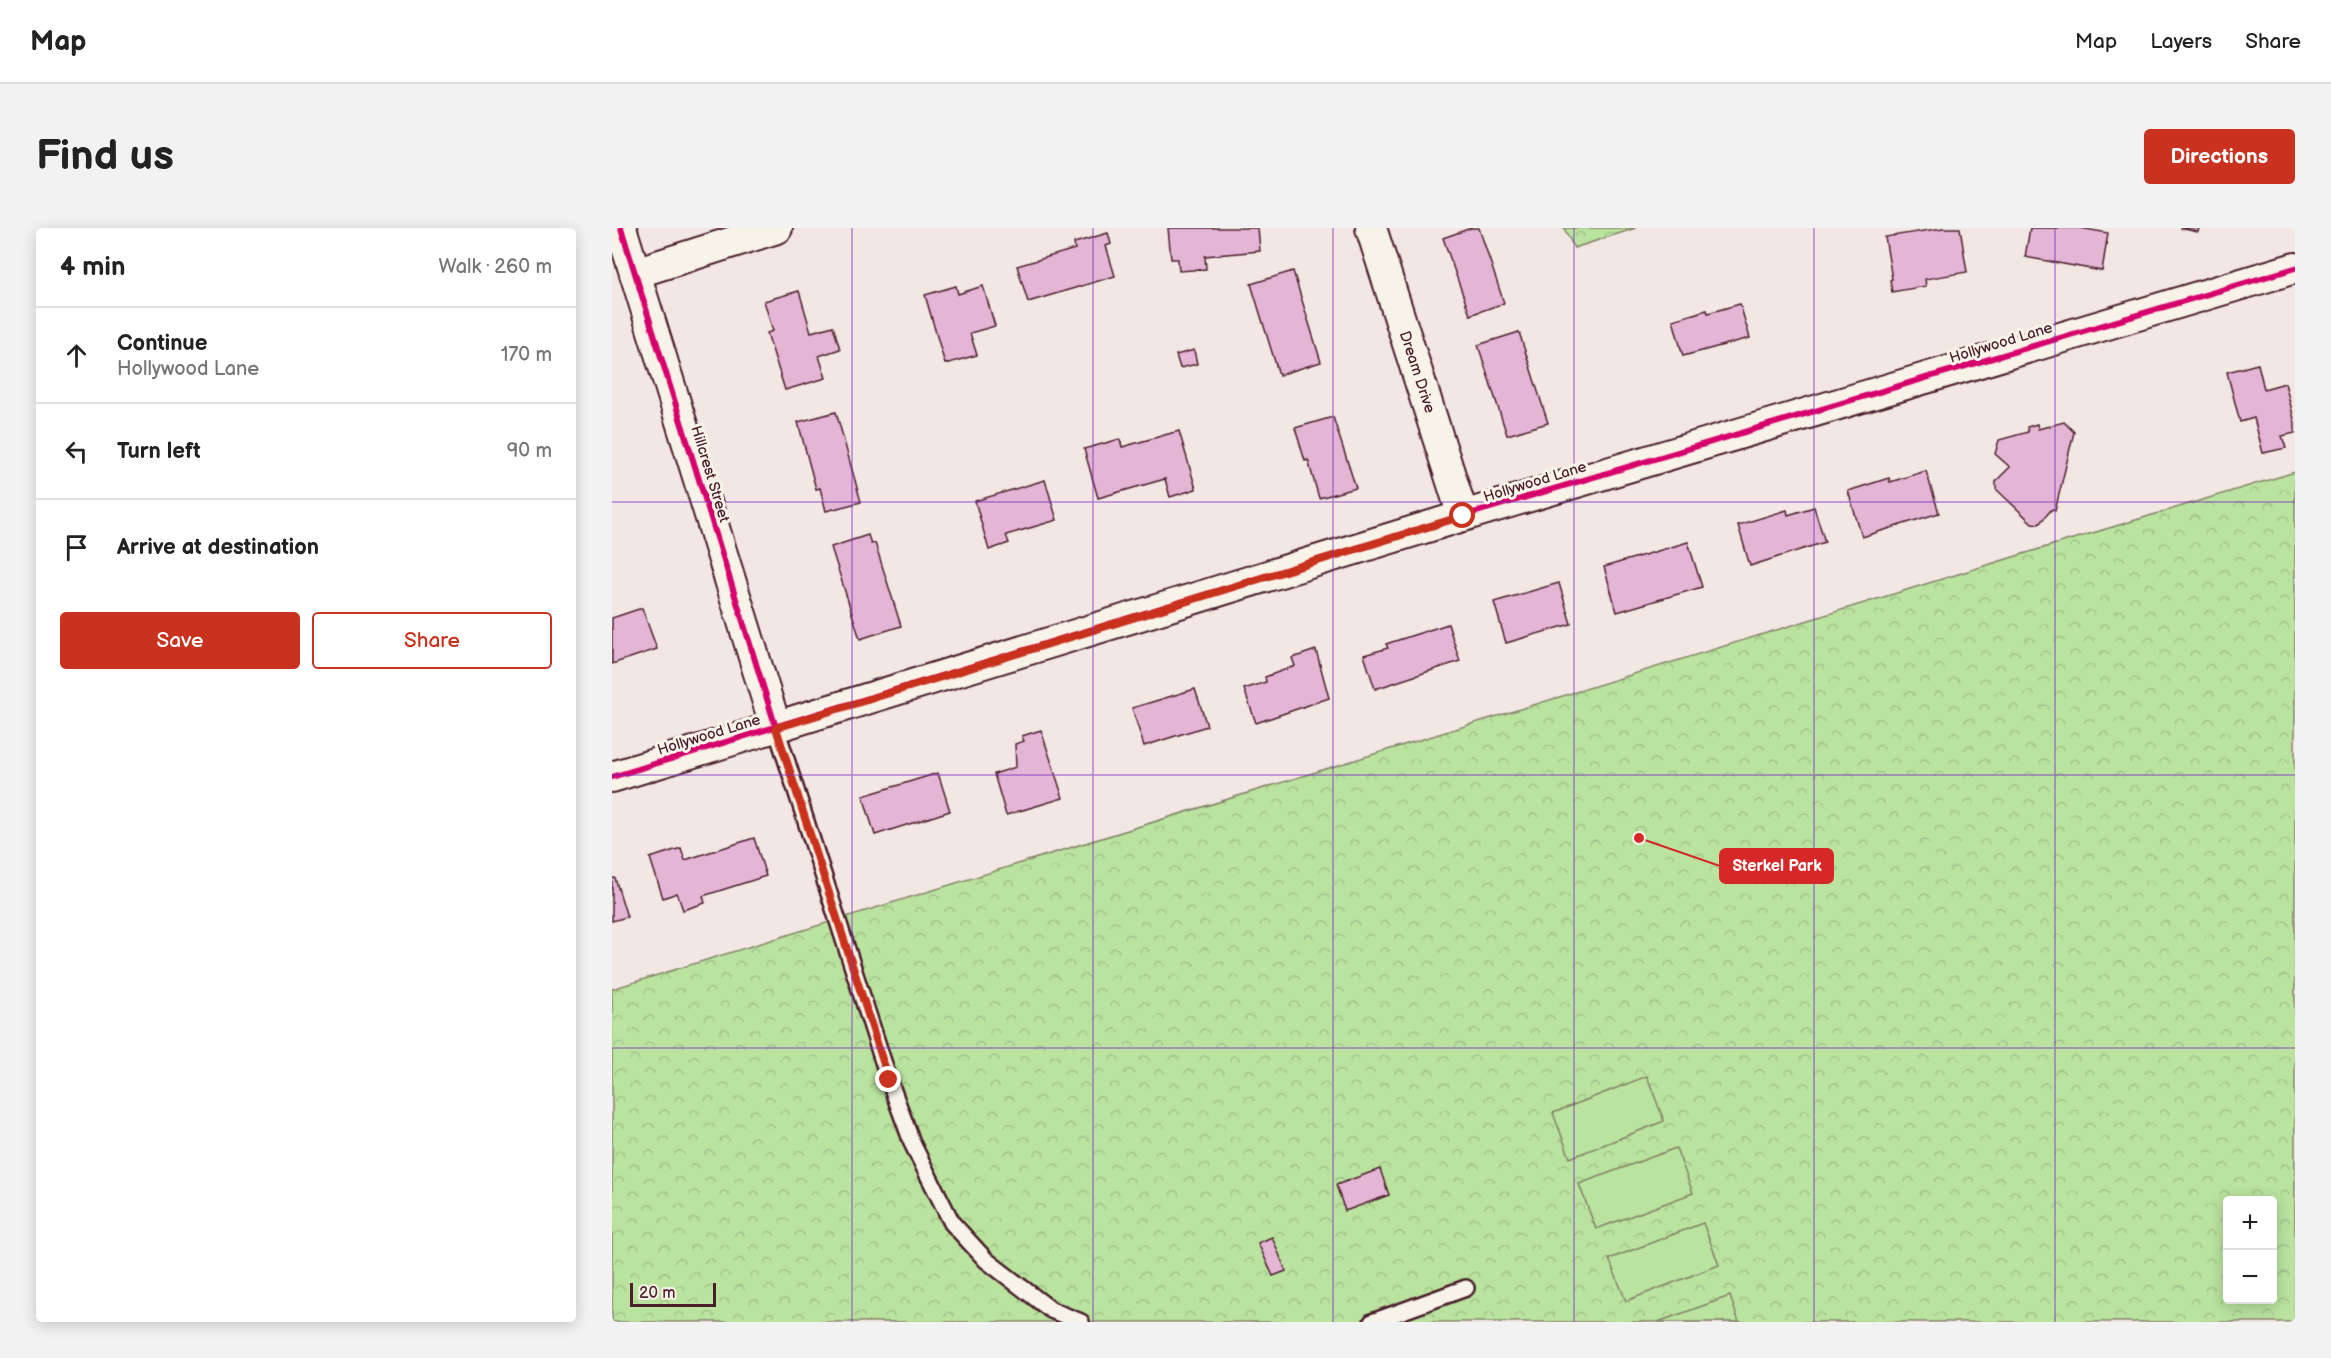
<!DOCTYPE html>
<meta charset="utf-8">
<style>
:root{--surface:#fff;--page:#f2f2f2;--text:#222;--muted:#767676;--line:#e0e0e0;--accent:#c8321e}
body{margin:0;font-family:"Balsamiq Sans",sans-serif;background:var(--page);color:var(--text)}
.controls{position:absolute;right:18px;bottom:18px;display:grid;overflow:hidden;border-radius:6px;box-shadow:0 3px 15px #0003}
.controls button{width:54px;height:54px;display:grid;place-items:center;padding:0;border:0;border-bottom:2px solid var(--line);background:var(--surface);color:var(--text);font:30px sans-serif}
.scale{position:absolute;left:18px;bottom:15px;width:86px;box-sizing:border-box;padding-left:6px;border:3px solid #4a1f2b;border-top:0;font-size:16px;line-height:21px;white-space:nowrap;color:#4a1f2b;-webkit-text-stroke:4px #f7f3e8;paint-order:stroke}
.stop{position:absolute;width:18px;height:18px;margin:-14px;border:4px solid #c8321e;border-radius:50%;background:#fff}
.stop.end{background:#c8321e;border-color:#fff;box-shadow:0 2px 6px #0008}
.list{margin:0;padding:0;list-style:none}
h2{display:flex;justify-content:space-between;align-items:center;height:78px;margin:0;padding:0 24px;font-size:26px}
h2 small{font-size:20px;font-weight:400;color:var(--muted)}
.list li{display:grid;grid-template-columns:39px 1fr auto;gap:18px;align-items:center;box-sizing:border-box;height:96px;padding:0 24px;border-top:2px solid var(--line)}
.list b{display:block;font-size:22px;white-space:nowrap}
.list p{margin:0;font-size:20px;white-space:nowrap;color:var(--muted)}
.list em{font-size:20px;font-style:normal;color:var(--muted)}
.actions{display:flex;gap:12px;padding:18px 24px}
.actions a{flex:1;padding:14px 0;border:2px solid var(--accent);border-radius:6px;text-align:center;font-size:21px;color:var(--accent)}
.actions .main{background:var(--accent);color:#fff}
.icon{flex:none;width:33px;height:33px;fill:none;stroke:currentColor;stroke-width:2;stroke-linecap:round;stroke-linejoin:round}
.map{position:relative;flex:none;width:1683px;height:1094px;overflow:hidden;border-radius:6px}
header{display:flex;align-items:center;gap:36px;box-sizing:border-box;height:84px;padding:0 30px;background:var(--surface);border-bottom:2px solid var(--line)}
header strong{font-size:28px}
nav{display:flex;gap:33px;margin-inline-start:auto;font-size:21px}
.intro{display:flex;align-items:center;justify-content:space-between;box-sizing:border-box;height:144px;padding:0 36px}
h1{margin:0;font-size:42px}
.button{padding:15px 27px;border-radius:6px;background:var(--accent);color:#fff;font-size:21px;font-weight:700}
main{display:flex;gap:36px;padding:0 36px}
aside{flex:1;background:var(--surface);border-radius:6px;box-shadow:0 3px 15px #0003}
.map>svg:first-child{display:block}
.forest{fill:url(#forest-crowns);stroke:#828165;stroke-width:1.5;fill-rule:evenodd}
.pitch{fill:#b9e39f;stroke:#828165;stroke-width:1.5}
.building{fill:#e5b5d6;stroke:#4a1f2b;stroke-width:1.5}
.lines{fill:none;stroke-linecap:round;stroke-linejoin:round}
.service-casing{stroke:#4a1f2b;stroke-width:20}
.minor-casing{stroke:#4a1f2b;stroke-width:34}
.service{stroke:#f7f3e8;stroke-width:15}
.minor{stroke:#f7f3e8;stroke-width:30}
.cycleway-casing{stroke:#f7f3e8;stroke-width:10}
.cycleway{stroke:#d6006c;stroke-width:6}
.route{stroke:#c8321e;stroke-width:8}
.grid{fill:none;stroke:#7b2cbf;stroke-width:1.5;stroke-opacity:0.55}
.labels{text-anchor:middle;dominant-baseline:central;stroke-width:6;stroke-linejoin:round;paint-order:stroke}
.street-label{font-size:15px;fill:#4a1f2b;stroke:#f7f3e8}
.leader{fill:none;stroke:#d62828;stroke-width:2}
.callout-dot{fill:#d62828;stroke:#f7f3e8;stroke-width:2}
.callout{fill:#d62828;stroke:#d62828;stroke-width:2}
.callout-label{font-size:16px;text-anchor:middle;font-weight:bold;fill:#fff}
</style>
<header>
<strong>Map</strong>
<nav><a>Map</a><a>Layers</a><a>Share</a></nav>
</header>
<div class="intro"><h1>Find us</h1><a class="button">Directions</a></div>
<main>
<aside>
<h2>4 min<small>Walk · 260 m</small></h2>
<ul class="list">
<li><svg class="icon" aria-label="ahead" viewBox="0 0 24 24"><path d="M12 20V5M6 11l6-6 6 6"/></svg><div><b>Continue</b><p>Hollywood Lane</p></div><em>170 m</em></li>
<li><svg class="icon" aria-label="left" viewBox="0 0 24 24"><path d="M17 20v-9H6M10 6l-5 5 5 5"/></svg><div><b>Turn left</b></div><em>90 m</em></li>
<li><svg class="icon" aria-label="arrive" viewBox="0 0 24 24"><path d="M6 21V4h12l-3 4 3 4H6"/></svg><div><b>Arrive at destination</b></div></li>
</ul>
<div class="actions"><a class="main">Save</a><a>Share</a></div>
</aside>
<div class="map">
<svg width="1683" height="1094" viewBox="0 0 1683 1094">
<defs>
<pattern id="forest-crowns" width="20" height="18" patternUnits="userSpaceOnUse" patternTransform="scale(1.5)"><rect width="20" height="18" fill="#b9e39f"/><path d="M2 6a3 3 0 1 1 6 0M12 15a3 3 0 1 1 6 0" fill="none" stroke="#a1c289"/></pattern>
</defs>
<rect width="100%" height="100%" fill="#f3e7e4"/>
<filter id="ink" filterUnits="userSpaceOnUse"><feTurbulence type="fractalNoise" baseFrequency=".0167" numOctaves="2"/><feDisplacementMap in="SourceGraphic" scale="12" xChannelSelector="R" yChannelSelector="G"/><feConvolveMatrix kernelMatrix="1 2 1 2 8 2 1 2 1" color-interpolation-filters="sRGB"/></filter>
<g filter="url(#ink)">
<g class="forest">
<path d="M952 0H1024L962 20Z"/>
<path d="M1683 244V1094H0V761L1411 326ZM1616 972H1660V1072H1616Z"/>
</g>
<g class="pitch">
<path d="M1035 848 1052 893 958 930 941 885Z"/>
<path d="M1064 920 1081 965 984 1001 967 956Z"/>
<path d="M1091 995 1107 1037 1014 1073 997 1031Z"/>
<path d="M1118 1068 1127 1094H1046Z"/>
</g>
<g class="building">
<path d="M556 0H646L648 23 593 28 594 41 567 43 566 31H559Z"/>
<path d="M859 0H867L892 75 858 87 831 10Z"/>
<path d="M1331 0H1348L1355 44 1313 51 1314 58 1280 64 1278 52 1280 51 1273 9Z"/>
<path d="M1418 0H1468L1496 5 1490 43 1413 29Z"/>
<path d="M1568 0H1587L1586 4Z"/>
<path d="M496 5 499 16 494 18 503 48 416 74 405 38 463 21 462 15Z"/>
<path d="M681 43 709 134 667 147 639 56Z"/>
<path d="M344 58 346 66 371 58 383 98 358 105 365 127 333 136 313 67Z"/>
<path d="M187 63 199 104 221 98 228 121 207 128 214 150 173 162 155 105 161 103 152 73Z"/>
<path d="M1128 76 1138 110 1071 128 1061 92 1095 82 1096 85Z"/>
<path d="M907 104 936 195 895 207 866 117Z"/>
<path d="M582 122 585 136 568 140 564 127Z"/>
<path d="M1646 136 1652 161 1673 155 1683 195V205L1670 208 1674 220 1651 225 1642 190 1628 194 1615 144Z"/>
<path d="M224 184 249 274 214 283 208 260 204 261 186 194Z"/>
<path d="M721 189 744 260 707 270 696 232 693 233 683 200Z"/>
<path d="M1452 194 1462 204 1443 283 1440 281 1427 296 1420 295 1384 261V253L1398 239 1383 226 1387 212 1416 204 1415 199 1425 196 1426 201Z"/>
<path d="M567 203 584 261 558 269 553 251 486 270 472 221 508 211 510 219Z"/>
<path d="M1314 243 1327 285 1250 309 1236 263 1277 250 1278 254Z"/>
<path d="M433 252 445 292 394 307 397 315 377 322 363 273Z"/>
<path d="M1202 279 1213 314 1138 338 1126 297 1175 282 1176 287Z"/>
<path d="M256 307 259 316 263 315 289 398 248 411 219 319Z"/>
<path d="M1076 314 1090 359 1005 384 992 339Z"/>
<path d="M947 355 959 396 894 415 882 374Z"/>
<path d="M30 380 45 421 0 436V390Z"/>
<path d="M836 396 848 433 763 461 752 427 776 420 774 416Z"/>
<path d="M704 422 717 470 644 495 632 461 654 454 653 449 683 438 680 430Z"/>
<path d="M583 461 595 498 532 518 520 480Z"/>
<path d="M429 502 451 570 394 587 382 546 404 539 403 516 412 513 410 508Z"/>
<path d="M326 545 338 583 263 607 251 568Z"/>
<path d="M142 610 154 648 91 668 93 675 71 682 65 665 51 670 38 630 69 620 73 632Z"/>
<path d="M0 650H3L15 689 0 693Z"/>
<path d="M768 941 777 967 733 983 724 957Z"/>
<path d="M660 1009 674 1043 661 1048 646 1015Z"/>
</g>
<g class="lines">
<g class="service-casing">
<g id="service">
<path d="M164 500 277 852 301 917 340 995 374 1032 439 1082 469 1094"/>
<path d="M760 1094 854 1060"/>
</g>
</g>
<g class="minor-casing">
<g id="minor">
<path d="M9 0 164 500"/>
<path d="M759 0 851 288"/>
<path d="M23 45 165 0"/>
<path d="M0 549 851 288 1683 40"/>
</g>
</g>
<use href="#service" class="service"/>
<use href="#minor" class="minor"/>
<g class="cycleway-casing">
<g id="cycleway">
<path d="M9 0 164 500"/>
<path d="M0 549 851 288 1683 40"/>
</g>
</g>
<use href="#cycleway" class="cycleway"/>
</g>
</g>
<g class="lines" filter="url(#ink)">
<path class="route" d="M277 852 164 500 851 288"/>
</g>
<path class="grid" d="M240 0V1094M481 0V1094M721 0V1094M962 0V1094M1202 0V1094M1443 0V1094M0 274H1683M0 547H1683M0 820H1683"/>
<g class="labels">
<g class="street-label">
<text transform="translate(1389 115) rotate(-17)">Hollywood Lane</text>
<text transform="translate(805 144) rotate(72)">Dream Drive</text>
<text transform="translate(98 246) rotate(73)">Hillcrest Street</text>
<text transform="translate(923 254) rotate(-17)">Hollywood Lane</text>
<text transform="translate(97 507) rotate(-17)">Hollywood Lane</text>
</g>
</g>
<path class="leader" d="M1027 610L1108 638"/>
<circle class="callout-dot" cx="1027" cy="610" r="6"/>
<rect class="callout" x="1108" y="621" width="113" height="34" rx="6"/>
<g class="callout-label">
<text x="1165" y="643">Sterkel Park</text>
</g>
</svg>
<div class="controls">
<button>+</button>
<button>−</button>
</div>
<div class="scale">20 m</div>
<div class="stop" style="left:851px;top:288px"></div>
<div class="stop end" style="left:277px;top:852px"></div>
</div>
</main>
